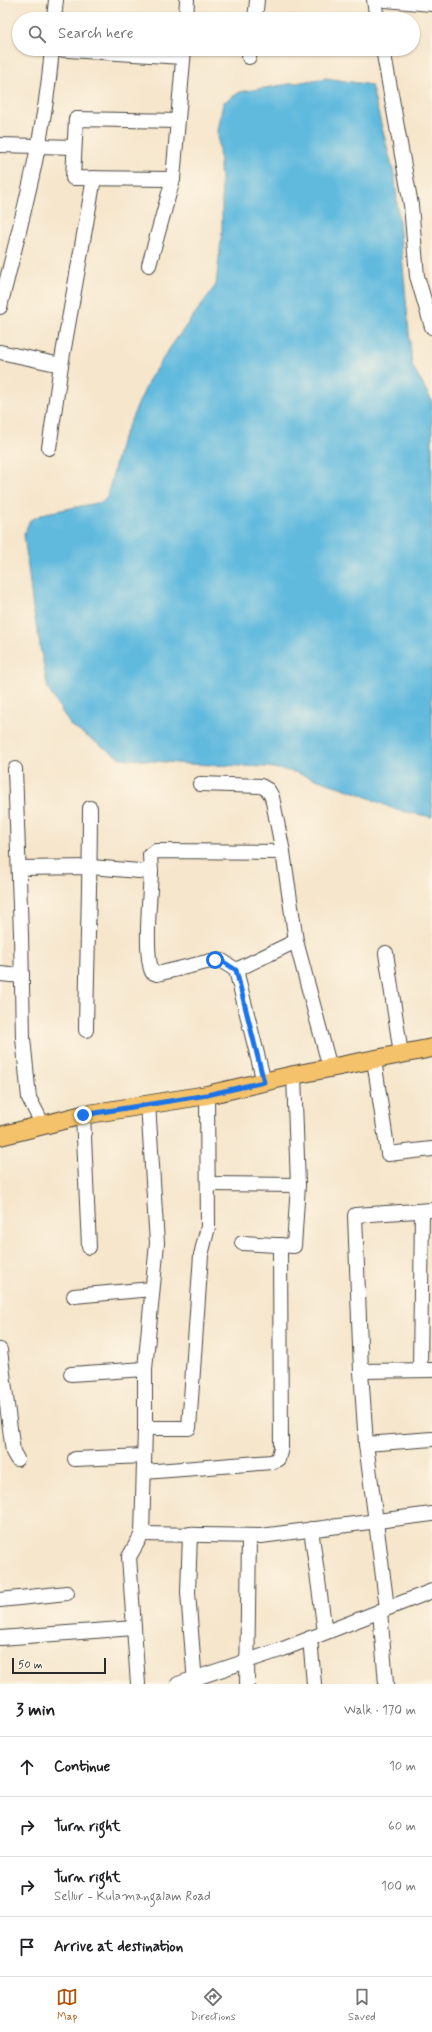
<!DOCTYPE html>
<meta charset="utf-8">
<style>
:root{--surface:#fff;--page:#f6f6f6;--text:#202124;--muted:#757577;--line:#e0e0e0;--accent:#b45309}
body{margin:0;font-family:Mynerve,sans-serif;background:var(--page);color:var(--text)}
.scale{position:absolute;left:12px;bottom:10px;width:94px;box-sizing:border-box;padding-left:4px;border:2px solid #2b2b2b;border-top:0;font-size:11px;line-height:14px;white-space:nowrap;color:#2b2b2b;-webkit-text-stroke:3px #fcf5e5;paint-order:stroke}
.stop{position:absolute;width:12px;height:12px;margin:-9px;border:3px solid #1a73e8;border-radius:50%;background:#fff}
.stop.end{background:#1a73e8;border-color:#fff;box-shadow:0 1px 4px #0008}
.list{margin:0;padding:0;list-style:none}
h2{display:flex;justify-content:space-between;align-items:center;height:52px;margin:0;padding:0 16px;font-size:17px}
h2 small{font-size:13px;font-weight:400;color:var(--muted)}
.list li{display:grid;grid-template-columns:26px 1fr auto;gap:12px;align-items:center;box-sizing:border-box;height:60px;padding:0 16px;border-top:1px solid var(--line)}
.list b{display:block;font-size:15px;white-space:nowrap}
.list p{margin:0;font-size:13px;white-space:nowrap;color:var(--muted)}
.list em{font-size:13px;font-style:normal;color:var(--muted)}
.icon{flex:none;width:22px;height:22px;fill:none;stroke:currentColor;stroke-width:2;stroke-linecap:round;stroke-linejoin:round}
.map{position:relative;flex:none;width:432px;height:1684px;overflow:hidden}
.search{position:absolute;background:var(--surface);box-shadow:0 1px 3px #0004;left:12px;right:12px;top:12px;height:44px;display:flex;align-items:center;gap:10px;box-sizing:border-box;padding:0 14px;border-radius:22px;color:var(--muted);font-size:15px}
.sheet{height:292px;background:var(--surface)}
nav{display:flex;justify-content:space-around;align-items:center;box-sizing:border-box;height:56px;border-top:1px solid var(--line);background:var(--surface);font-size:11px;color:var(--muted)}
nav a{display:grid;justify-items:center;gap:2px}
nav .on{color:var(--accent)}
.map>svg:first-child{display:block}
.water{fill:#61bade;stroke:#467284}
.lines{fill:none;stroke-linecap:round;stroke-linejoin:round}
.minor-casing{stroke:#494743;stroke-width:16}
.major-casing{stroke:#494743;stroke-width:20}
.minor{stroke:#fff;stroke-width:14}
.major{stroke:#f3c26a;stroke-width:18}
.route{stroke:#1a73e8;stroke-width:5}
</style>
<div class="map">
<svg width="432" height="1684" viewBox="0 0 432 1684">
<rect width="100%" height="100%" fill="#fcf5e5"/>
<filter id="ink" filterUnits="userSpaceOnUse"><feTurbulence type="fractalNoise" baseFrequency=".025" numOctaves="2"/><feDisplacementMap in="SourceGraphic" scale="8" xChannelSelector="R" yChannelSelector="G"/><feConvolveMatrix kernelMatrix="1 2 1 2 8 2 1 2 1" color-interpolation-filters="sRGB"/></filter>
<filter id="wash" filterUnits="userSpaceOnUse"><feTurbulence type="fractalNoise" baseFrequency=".012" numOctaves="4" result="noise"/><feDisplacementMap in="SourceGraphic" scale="16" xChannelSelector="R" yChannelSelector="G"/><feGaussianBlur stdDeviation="0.9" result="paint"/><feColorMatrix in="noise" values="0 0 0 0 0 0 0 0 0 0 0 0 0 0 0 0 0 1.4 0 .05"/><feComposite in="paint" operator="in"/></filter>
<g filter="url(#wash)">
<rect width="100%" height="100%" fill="#f6e6cc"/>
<path class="water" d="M326 78 371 85 395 178 412 365 432 401V817L396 810 358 793 294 772 268 767 188 764 120 758 71 726 48 689 33 608 24 534 30 520 46 513 102 502 107 497 121 442 150 378 172 345 216 285 222 231V199L218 131 223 103 240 92Z"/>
</g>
<g filter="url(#ink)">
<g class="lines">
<g class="minor-casing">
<g id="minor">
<path d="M374 0 377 19"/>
<path d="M385 0 432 4"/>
<path d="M54 19 56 0"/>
<path d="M186 19 187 0"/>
<path d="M255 19 257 0"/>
<path d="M383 49 411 205 417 276 432 327"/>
<path d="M249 57 250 49"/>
<path d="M178 121 76 119 73 178 173 179 184 49"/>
<path d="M0 145 74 147"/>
<path d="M149 265 173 179"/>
<path d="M0 307C21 222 45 137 52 49L183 57"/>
<path d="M0 352 61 365"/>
<path d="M49 448 61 365 94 178"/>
<path d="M15 769 21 934 23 1038 29 1098 43 1125"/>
<path d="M200 784 261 786 268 790 272 797 283 852 296 941 330 1068"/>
<path d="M19 868 91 867 151 872C150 896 144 952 152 972L157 974 215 960 222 961 236 970"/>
<path d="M151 872 150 855 156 851 283 852"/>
<path d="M386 953 401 1054"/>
<path d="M0 974 22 976"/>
<path d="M86 1030C87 956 90 882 90 808"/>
<path d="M374 1060 388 1154 432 1149"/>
<path d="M264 1082 236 970 296 941"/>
<path d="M83 1115 89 1247"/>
<path d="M208 1184 298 1185"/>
<path d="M432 1210 355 1215 361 1371 432 1370"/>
<path d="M242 1243 294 1246 298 1185 294 1075"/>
<path d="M74 1296 152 1289"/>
<path d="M0 1350 13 1452 17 1459"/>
<path d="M420 1370 422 1212"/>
<path d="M361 1371 366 1444 387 1608"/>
<path d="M71 1374 145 1369"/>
<path d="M145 1428V1369L157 1243 148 1104"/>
<path d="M366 1444 432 1439"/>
<path d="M75 1459 144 1456"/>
<path d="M144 1472 272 1462 278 1459 281 1448 280 1245"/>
<path d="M311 1529 325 1632"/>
<path d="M142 1534 261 1536 432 1514"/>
<path d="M190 1534 188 1592 195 1684"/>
<path d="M0 1600 67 1593"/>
<path d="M380 1611 386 1684"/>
<path d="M0 1638 134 1628"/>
<path d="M310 1638 314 1684"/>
<path d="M138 1684 129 1557 142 1534 145 1428H189L201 1255 208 1227 207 1095"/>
<path d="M178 1684 283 1649 432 1591"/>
<path d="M247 1684 249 1536"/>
</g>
</g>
<g class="major-casing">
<path id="major" d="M0 1136 83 1115 207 1095 294 1075 432 1048"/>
</g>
<use href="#minor" class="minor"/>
<use href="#major" class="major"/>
</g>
</g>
<g class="lines" filter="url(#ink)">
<path class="route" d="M83 1115 207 1095 264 1082 236 970 222 961 215 960"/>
</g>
</svg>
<div class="scale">50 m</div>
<div class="stop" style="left:215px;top:960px"></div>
<div class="stop end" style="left:83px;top:1115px"></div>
<div class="search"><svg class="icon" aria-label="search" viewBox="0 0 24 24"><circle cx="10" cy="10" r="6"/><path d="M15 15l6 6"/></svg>Search here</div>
</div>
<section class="sheet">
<h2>3 min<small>Walk · 170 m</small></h2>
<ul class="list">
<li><svg class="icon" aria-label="ahead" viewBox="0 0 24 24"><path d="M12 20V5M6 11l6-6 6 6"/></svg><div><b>Continue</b></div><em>10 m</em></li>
<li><svg class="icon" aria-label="right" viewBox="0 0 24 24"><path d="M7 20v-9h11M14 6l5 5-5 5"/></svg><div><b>Turn right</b></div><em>60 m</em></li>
<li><svg class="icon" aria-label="right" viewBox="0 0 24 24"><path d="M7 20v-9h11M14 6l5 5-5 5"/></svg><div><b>Turn right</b><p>Sellur - Kulamangalam Road</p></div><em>100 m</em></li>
<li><svg class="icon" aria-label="arrive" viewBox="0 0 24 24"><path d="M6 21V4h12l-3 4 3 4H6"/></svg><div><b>Arrive at destination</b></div></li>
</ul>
</section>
<nav>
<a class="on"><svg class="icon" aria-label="map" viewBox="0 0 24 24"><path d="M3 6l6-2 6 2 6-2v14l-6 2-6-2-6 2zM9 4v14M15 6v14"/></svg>Map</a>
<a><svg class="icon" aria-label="directions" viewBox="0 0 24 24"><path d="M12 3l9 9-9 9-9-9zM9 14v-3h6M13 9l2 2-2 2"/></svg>Directions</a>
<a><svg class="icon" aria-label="saved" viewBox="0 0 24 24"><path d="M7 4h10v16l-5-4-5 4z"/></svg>Saved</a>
</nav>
